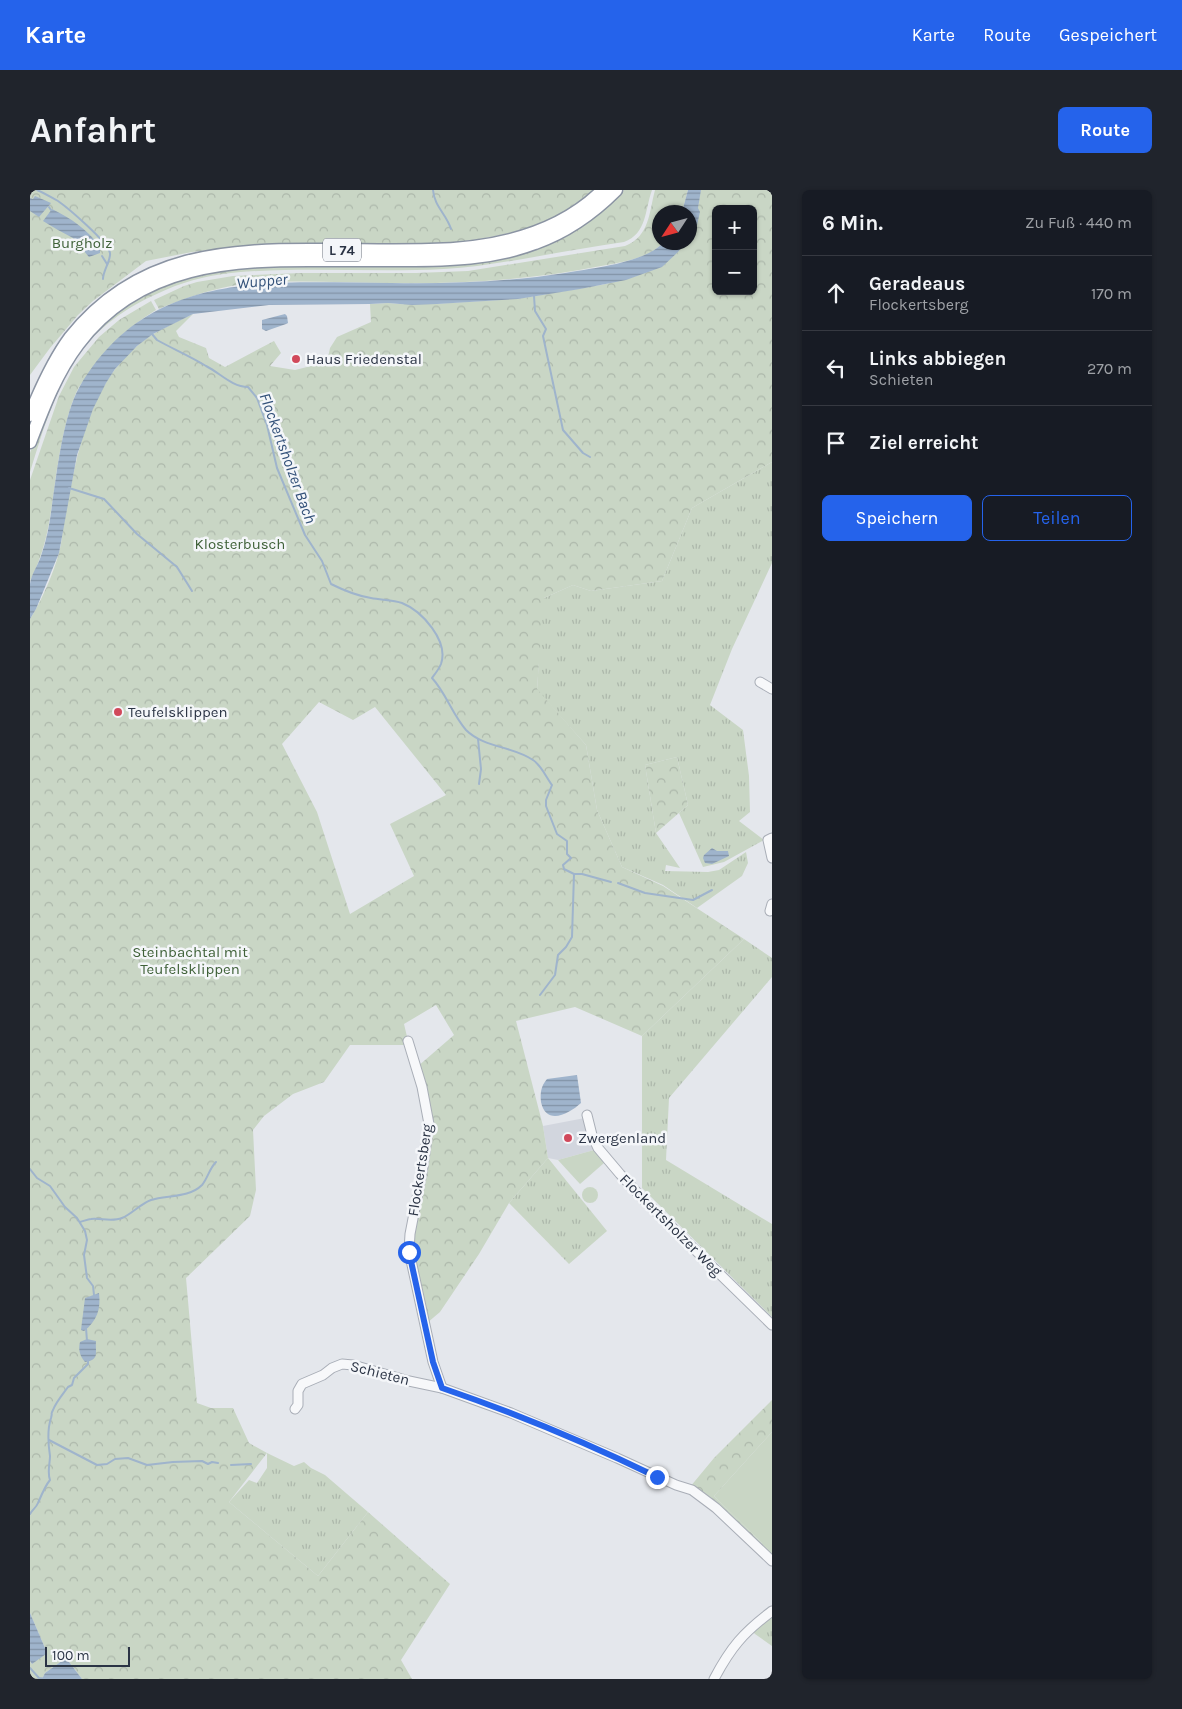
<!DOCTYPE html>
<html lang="de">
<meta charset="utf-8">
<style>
:root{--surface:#171b24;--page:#20242c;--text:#f1f3f6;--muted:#9ea1a6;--line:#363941;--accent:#2563eb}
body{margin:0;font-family:Karla,sans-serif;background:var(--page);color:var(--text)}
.controls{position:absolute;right:15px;top:15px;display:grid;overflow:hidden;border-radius:8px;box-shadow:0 1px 4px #0004}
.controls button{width:45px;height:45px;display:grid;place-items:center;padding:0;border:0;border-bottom:1px solid var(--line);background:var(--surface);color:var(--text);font:25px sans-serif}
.compass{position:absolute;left:622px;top:15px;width:45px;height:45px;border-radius:50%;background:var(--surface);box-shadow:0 1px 4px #0004;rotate:234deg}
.scale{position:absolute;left:15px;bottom:12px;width:85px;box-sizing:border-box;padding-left:5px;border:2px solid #2b3445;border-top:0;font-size:14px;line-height:18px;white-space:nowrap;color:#2b3445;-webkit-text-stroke:4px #f4f6f9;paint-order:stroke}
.stop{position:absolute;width:15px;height:15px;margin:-11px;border:4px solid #2563eb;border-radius:50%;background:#fff}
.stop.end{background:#2563eb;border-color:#fff;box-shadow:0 1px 5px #0008}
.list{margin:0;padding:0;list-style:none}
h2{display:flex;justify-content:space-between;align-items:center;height:65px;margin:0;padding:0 20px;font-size:21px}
h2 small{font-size:16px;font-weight:400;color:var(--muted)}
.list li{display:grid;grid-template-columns:32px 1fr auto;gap:15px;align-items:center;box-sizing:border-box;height:75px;padding:0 20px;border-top:1px solid var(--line)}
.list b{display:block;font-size:19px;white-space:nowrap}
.list p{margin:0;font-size:16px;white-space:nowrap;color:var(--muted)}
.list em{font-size:16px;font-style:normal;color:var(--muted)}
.actions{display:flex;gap:10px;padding:15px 20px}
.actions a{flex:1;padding:11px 0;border:1px solid var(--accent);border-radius:8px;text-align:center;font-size:18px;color:var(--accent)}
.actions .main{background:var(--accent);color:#fff}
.icon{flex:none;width:28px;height:28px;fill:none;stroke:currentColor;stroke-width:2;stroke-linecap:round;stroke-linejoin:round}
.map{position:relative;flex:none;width:742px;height:1489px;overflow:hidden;border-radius:8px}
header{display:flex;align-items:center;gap:30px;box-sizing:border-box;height:70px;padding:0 25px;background:var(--accent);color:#fff}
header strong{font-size:24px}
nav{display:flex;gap:28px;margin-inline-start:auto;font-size:18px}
.intro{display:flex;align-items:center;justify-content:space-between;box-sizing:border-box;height:120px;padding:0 30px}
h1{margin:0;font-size:35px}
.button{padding:12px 22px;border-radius:8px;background:var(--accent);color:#fff;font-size:18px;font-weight:700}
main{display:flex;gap:30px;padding:0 30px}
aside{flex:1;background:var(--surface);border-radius:8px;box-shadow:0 1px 4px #0004}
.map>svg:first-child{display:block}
.built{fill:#d2d6de}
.grass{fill:url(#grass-tufts);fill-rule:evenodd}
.forest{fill:url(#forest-crowns);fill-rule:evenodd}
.garden{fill:#c9d6c5}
.water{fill:url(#water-rules)}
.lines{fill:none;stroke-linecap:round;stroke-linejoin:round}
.stream{stroke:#9fb4cc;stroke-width:2}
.minor-casing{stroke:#a9aeb7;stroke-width:11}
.highway-casing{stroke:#8b94a3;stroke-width:15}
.minor{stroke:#f7f8fa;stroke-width:9}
.highway{stroke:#fff;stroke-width:12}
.route{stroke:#2563eb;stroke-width:6}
.poi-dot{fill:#d1495b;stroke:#f4f6f9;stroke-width:2}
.labels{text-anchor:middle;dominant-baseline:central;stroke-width:5;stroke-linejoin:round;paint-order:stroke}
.shield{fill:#f4f6f9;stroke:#676e7b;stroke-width:1}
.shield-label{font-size:14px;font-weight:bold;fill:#2b3445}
.park-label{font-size:15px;fill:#3f6138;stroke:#f4f6f9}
.poi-label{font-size:15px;fill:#2b3445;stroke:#f4f6f9;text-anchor:start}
.street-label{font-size:15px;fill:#2b3445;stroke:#f4f6f9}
.water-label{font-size:16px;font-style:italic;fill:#34527a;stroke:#f4f6f9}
</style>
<header>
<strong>Karte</strong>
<nav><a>Karte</a><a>Route</a><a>Gespeichert</a></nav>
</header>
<div class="intro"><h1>Anfahrt</h1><a class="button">Route</a></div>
<main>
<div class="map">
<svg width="742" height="1489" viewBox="0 0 742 1489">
<defs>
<pattern id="grass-tufts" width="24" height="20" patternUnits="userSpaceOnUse" patternTransform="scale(1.25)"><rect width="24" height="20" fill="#c9d6c5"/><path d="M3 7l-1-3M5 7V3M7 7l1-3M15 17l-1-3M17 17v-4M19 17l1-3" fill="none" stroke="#adb8ab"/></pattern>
<pattern id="forest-crowns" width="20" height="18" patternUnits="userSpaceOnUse" patternTransform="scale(1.25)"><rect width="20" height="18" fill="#c9d6c5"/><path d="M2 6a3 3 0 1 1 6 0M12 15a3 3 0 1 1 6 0" fill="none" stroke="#adb8ab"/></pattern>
<pattern id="water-rules" width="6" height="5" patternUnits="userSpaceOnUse" patternTransform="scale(1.25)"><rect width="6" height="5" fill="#9fb4cc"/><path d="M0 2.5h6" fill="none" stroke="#8293a7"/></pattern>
</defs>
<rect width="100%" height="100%" fill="#e4e7ec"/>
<path class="built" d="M555 928 564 960 528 970 518 968 513 936Z"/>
<g class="grass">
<path d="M671 0H742V264L688 298 647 228 638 254 623 280V345L545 370C537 398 536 393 513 407L514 408 543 395 561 401 632 391 662 318 742 272V373L702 459 680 515 713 540 719 586 720 622 709 631 734 650 694 672 673 677 649 623 658 615 647 567 615 575 626 643 650 678 636 675 635 681 678 682 689 680 716 662 718 673 712 686 667 718 633 695 592 677 567 620 556 555 507 500 509 469 501 492 503 500C514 519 534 532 545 552 557 576 553 607 565 631L558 643 547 636 537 583 531 570 527 565 505 551 447 530 437 520 431 508 425 468 409 431 402 421 391 411 379 405 366 401 332 396 322 388 313 378 269 301 247 230 233 203 353 165 343 119H370L374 114H407L488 109 572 95 596 90 632 77 648 62 655 53 660 52V46L664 39ZM686 19H723V101H686Z"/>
<path d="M714 749 742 768V787L639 908 636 970 742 1034V1127L612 998V846Z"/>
<path d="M518 968 577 1041 539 1074 479 1013Z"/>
<path d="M237 1263 264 1276 274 1272 281 1278 295 1285 338 1322 288 1386 199 1312 219 1290 227 1293 237 1278Z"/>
<path d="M742 1417V1456L725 1444 717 1435Z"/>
</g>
<g class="forest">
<path d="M0 0H564C548 12 531 25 512 33 480 45 445 50 411 54L223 55 162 62 116 71 63 111 48 125 20 158 0 185Z"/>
<path d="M594 0H622C615 19 617 44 594 52 560 57 526 63 493 69 467 73 441 78 414 79 361 82 308 79 255 80 222 81 187 82 154 93 141 97 129 103 116 109 86 124 58 147 41 176 22 209 11 246 0 282V263L11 231 23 202 52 156 94 114 134 93 202 77 360 74 560 29 578 16Z"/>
<path d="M625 0H658L652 22H630V52L633 53C618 69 592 72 571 76 501 90 431 94 360 93 307 93 253 88 201 96 176 101 152 109 129 119L124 110 154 96 167 92 203 86 270 83H386L438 81 595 56C620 46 619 22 625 0Z"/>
<path d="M671 0H742V272L662 318 632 391 561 401 543 395 514 408 507 499 556 555 567 620 592 677 633 696 714 749 612 846 545 817 486 831 513 936 518 968 479 1013 449 1064 410 1122 397 1133 383 1069 381 1045 401 929 387 877 424 845 406 815 374 834 379 855H320L294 892 263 904 234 926 223 940 226 1000 220 1026 156 1088 167 1213 181 1218H203L219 1253 237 1263 199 1312 288 1386 338 1322 420 1394 371 1470 382 1489H52L36 1468 15 1483 12 1489H0V1471L2 1474 15 1458 0 1423V429C10 414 25 380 29 362 32 353 32 342 34 332 46 270 56 199 107 156 123 142 144 133 163 124L146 141 149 147 176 158 179 168 195 177 244 151 251 163 240 176 265 180 297 172 300 158 307 147 341 132 340 114 358 113 382 115 407 114 488 109 572 95 607 86 648 62 655 53 660 52V46L664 39ZM686 19H723V101H686ZM289 512 323 530 345 517 416 605 360 634 384 686 320 724 287 622 252 554Z"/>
<path d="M121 111 126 120C98 138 81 152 63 179 58 185 53 191 49 197 36 221 29 266 25 293 20 330 17 357 0 391V290L29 206 44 177 69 147 89 130Z"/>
<path d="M647 567 658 615 626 643 615 575Z"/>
<path d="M742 1210V1242L684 1306 732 1353 729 1356 660 1297 684 1268Z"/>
</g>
<g class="garden">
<path d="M564 960 574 973 550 994 528 970Z"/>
<circle cx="560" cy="1005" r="8"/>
<path d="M742 1242V1368L729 1356 732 1353 684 1306Z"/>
</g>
<g class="water">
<path d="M658 0H671L668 18 670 22 667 35 660 46V22H652Z"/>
<path d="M5 6 21 13 9 27 0 21V8L3 9Z"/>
<path d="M22 19C42 29 55 38 70 56V63L59 67 43 48 28 40 13 31Z"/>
<path d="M633 53H655L648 62 632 77 596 90 550 99 488 109 407 114 382 115 358 113 340 114 239 115 163 124 123 144 107 156 85 179 76 193 63 219 47 265 29 363 6 419 0 429C0 417 0 405 0 394 1 385 8 375 11 366 17 349 20 332 22 315 27 282 33 225 50 196 120 77 242 93 361 93 419 94 478 92 535 83 563 78 614 73 633 53Z"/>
<path d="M255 124 257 126 258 133 256 134 236 141 232 139V130Z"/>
<path d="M682 658 687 661H698L699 666 682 674 675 673 673 668 674 665Z"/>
<path d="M547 885 551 913C539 924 516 936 511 912 510 903 511 896 517 889Z"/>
<path d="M69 1103C71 1119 67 1131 54 1141L51 1140 55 1108Z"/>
<path d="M57 1149 66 1151C65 1162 70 1170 55 1172 50 1166 48 1160 50 1152Z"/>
<path d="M0 1423 15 1458 16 1464 2 1474 0 1471Z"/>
<path d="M36 1468 52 1489H12L15 1483Z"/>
</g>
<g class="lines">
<g class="stream">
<path d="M7 0C14 3 21 7 28 11 38 18 78 52 80 63 81 71 73 80 73 89"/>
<path d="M403 0C404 16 417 25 421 39"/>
<path d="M19 17 21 20"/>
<path d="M72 66 77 74"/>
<path d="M504 106 505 121 516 139 513 146 533 240 553 263 560 267"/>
<path d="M122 144 127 150C143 159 160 166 176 176 190 183 202 197 218 197L227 208 237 235 247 278 275 345 292 371 301 394C313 400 328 406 341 408 351 410 363 410 372 413 392 421 419 451 411 474 409 479 405 484 402 488 416 503 422 524 436 540 454 558 483 556 503 570 511 575 516 587 522 595L516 610V616L527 644 537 651V664L541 668 533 675 534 679 544 684 542 747 536 757 528 765 525 785 510 805"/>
<path d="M39 298 74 309 107 344 147 377 162 401"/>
<path d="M448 549 451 579 449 594"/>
<path d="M544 684H552L581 692"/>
<path d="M588 693 615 703 663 710 682 700"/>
<path d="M0 979 7 988 20 996 35 1017 47 1028 55 1041 57 1050 54 1065 57 1088 63 1096 64 1105"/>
<path d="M50 1032C54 1031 58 1029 61 1029 71 1028 82 1032 92 1028 102 1024 110 1014 121 1010 137 1005 159 1008 172 995 178 988 179 979 186 972"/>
<path d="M56 1138 57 1151"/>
<path d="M19 1250 67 1275 77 1274 85 1269 98 1268 117 1275 143 1272 172 1271 178 1274 182 1272 188 1273"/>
<path d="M201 1275 221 1274"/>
<path d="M0 1324C2 1320 6 1318 8 1313 11 1306 15 1296 20 1290 17 1282 20 1274 20 1266 18 1253 17 1240 21 1228 23 1221 20 1226 23 1220 26 1212 33 1204 38 1197L42 1195 44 1188 58 1174V1171"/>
<path d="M0 1478 9 1488 16 1489"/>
</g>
<g class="minor-casing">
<g id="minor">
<path d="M730 492 742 499"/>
<path d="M742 648 738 650 742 668"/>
<path d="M740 721 742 714"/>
<path d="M378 851 392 897 399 934 393 977 380 1044 379 1061 403 1172 412 1198"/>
<path d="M557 925 562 945 568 958 590 984 613 1009 742 1135"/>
<path d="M265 1219 268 1215V1201L272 1194 293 1185 302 1178 312 1174 323 1175 379 1191 412 1198 481 1223 587 1268 646 1295 662 1300 686 1318 742 1371"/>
<path d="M684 1489C701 1457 713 1443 742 1421"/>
</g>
</g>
<g class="highway-casing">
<g id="highway">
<path d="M0 225C11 198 23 171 40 148 107 63 198 59 297 60 331 60 365 61 399 60 461 59 527 46 573 0"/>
<path d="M0 252C13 218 26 183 48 154 109 73 203 69 295 70 321 70 348 70 374 70 418 70 463 69 505 53 536 42 563 23 586 0"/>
</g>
</g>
<use href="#minor" class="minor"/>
<use href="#highway" class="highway"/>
</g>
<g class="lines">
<path class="route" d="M379 1062 403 1172 412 1198C485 1223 557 1253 627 1287"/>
</g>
<g class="poi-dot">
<circle cx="266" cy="169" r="5"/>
<circle cx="88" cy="522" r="5"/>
<circle cx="538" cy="948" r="5"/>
</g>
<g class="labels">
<rect class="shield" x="293" y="48.5" width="38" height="23" rx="4"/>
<g class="shield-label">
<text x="312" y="60">L 74</text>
</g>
<g class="park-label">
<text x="52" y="53">Burgholz</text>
<text x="210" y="354">Klosterbusch</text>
<text x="160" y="762">Steinbachtal mit<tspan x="160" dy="17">Teufelsklippen</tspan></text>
</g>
<g class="poi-label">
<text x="276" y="169">Haus Friedenstal</text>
<text x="98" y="522">Teufelsklippen</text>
<text x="548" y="948">Zwergenland</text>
</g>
<g class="street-label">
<text transform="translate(390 980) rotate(-81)">Flockertsberg</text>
<text transform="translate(641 1035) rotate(45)">Flockertsholzer Weg</text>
<text transform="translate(350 1183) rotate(14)">Schieten</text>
</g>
<g class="water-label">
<text transform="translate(232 91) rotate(-5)">Wupper</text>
<text transform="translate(258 268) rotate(70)">Flockertsholzer Bach</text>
</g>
</g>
</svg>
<div class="controls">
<button>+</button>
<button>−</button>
</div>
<svg class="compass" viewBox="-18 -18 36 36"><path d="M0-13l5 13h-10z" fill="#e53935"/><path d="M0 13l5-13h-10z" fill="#9ea1a6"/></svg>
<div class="scale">100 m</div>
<div class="stop" style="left:379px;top:1062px"></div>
<div class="stop end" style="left:627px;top:1287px"></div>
</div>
<aside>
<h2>6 Min.<small>Zu Fuß · 440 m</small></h2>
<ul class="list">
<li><svg class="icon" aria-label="ahead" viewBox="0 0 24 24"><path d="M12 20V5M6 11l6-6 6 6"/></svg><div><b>Geradeaus</b><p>Flockertsberg</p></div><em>170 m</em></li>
<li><svg class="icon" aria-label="left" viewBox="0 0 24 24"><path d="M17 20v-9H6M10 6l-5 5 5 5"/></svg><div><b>Links abbiegen</b><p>Schieten</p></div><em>270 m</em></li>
<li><svg class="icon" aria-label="arrive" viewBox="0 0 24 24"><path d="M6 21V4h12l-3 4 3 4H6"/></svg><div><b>Ziel erreicht</b></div></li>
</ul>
<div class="actions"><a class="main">Speichern</a><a>Teilen</a></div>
</aside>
</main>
